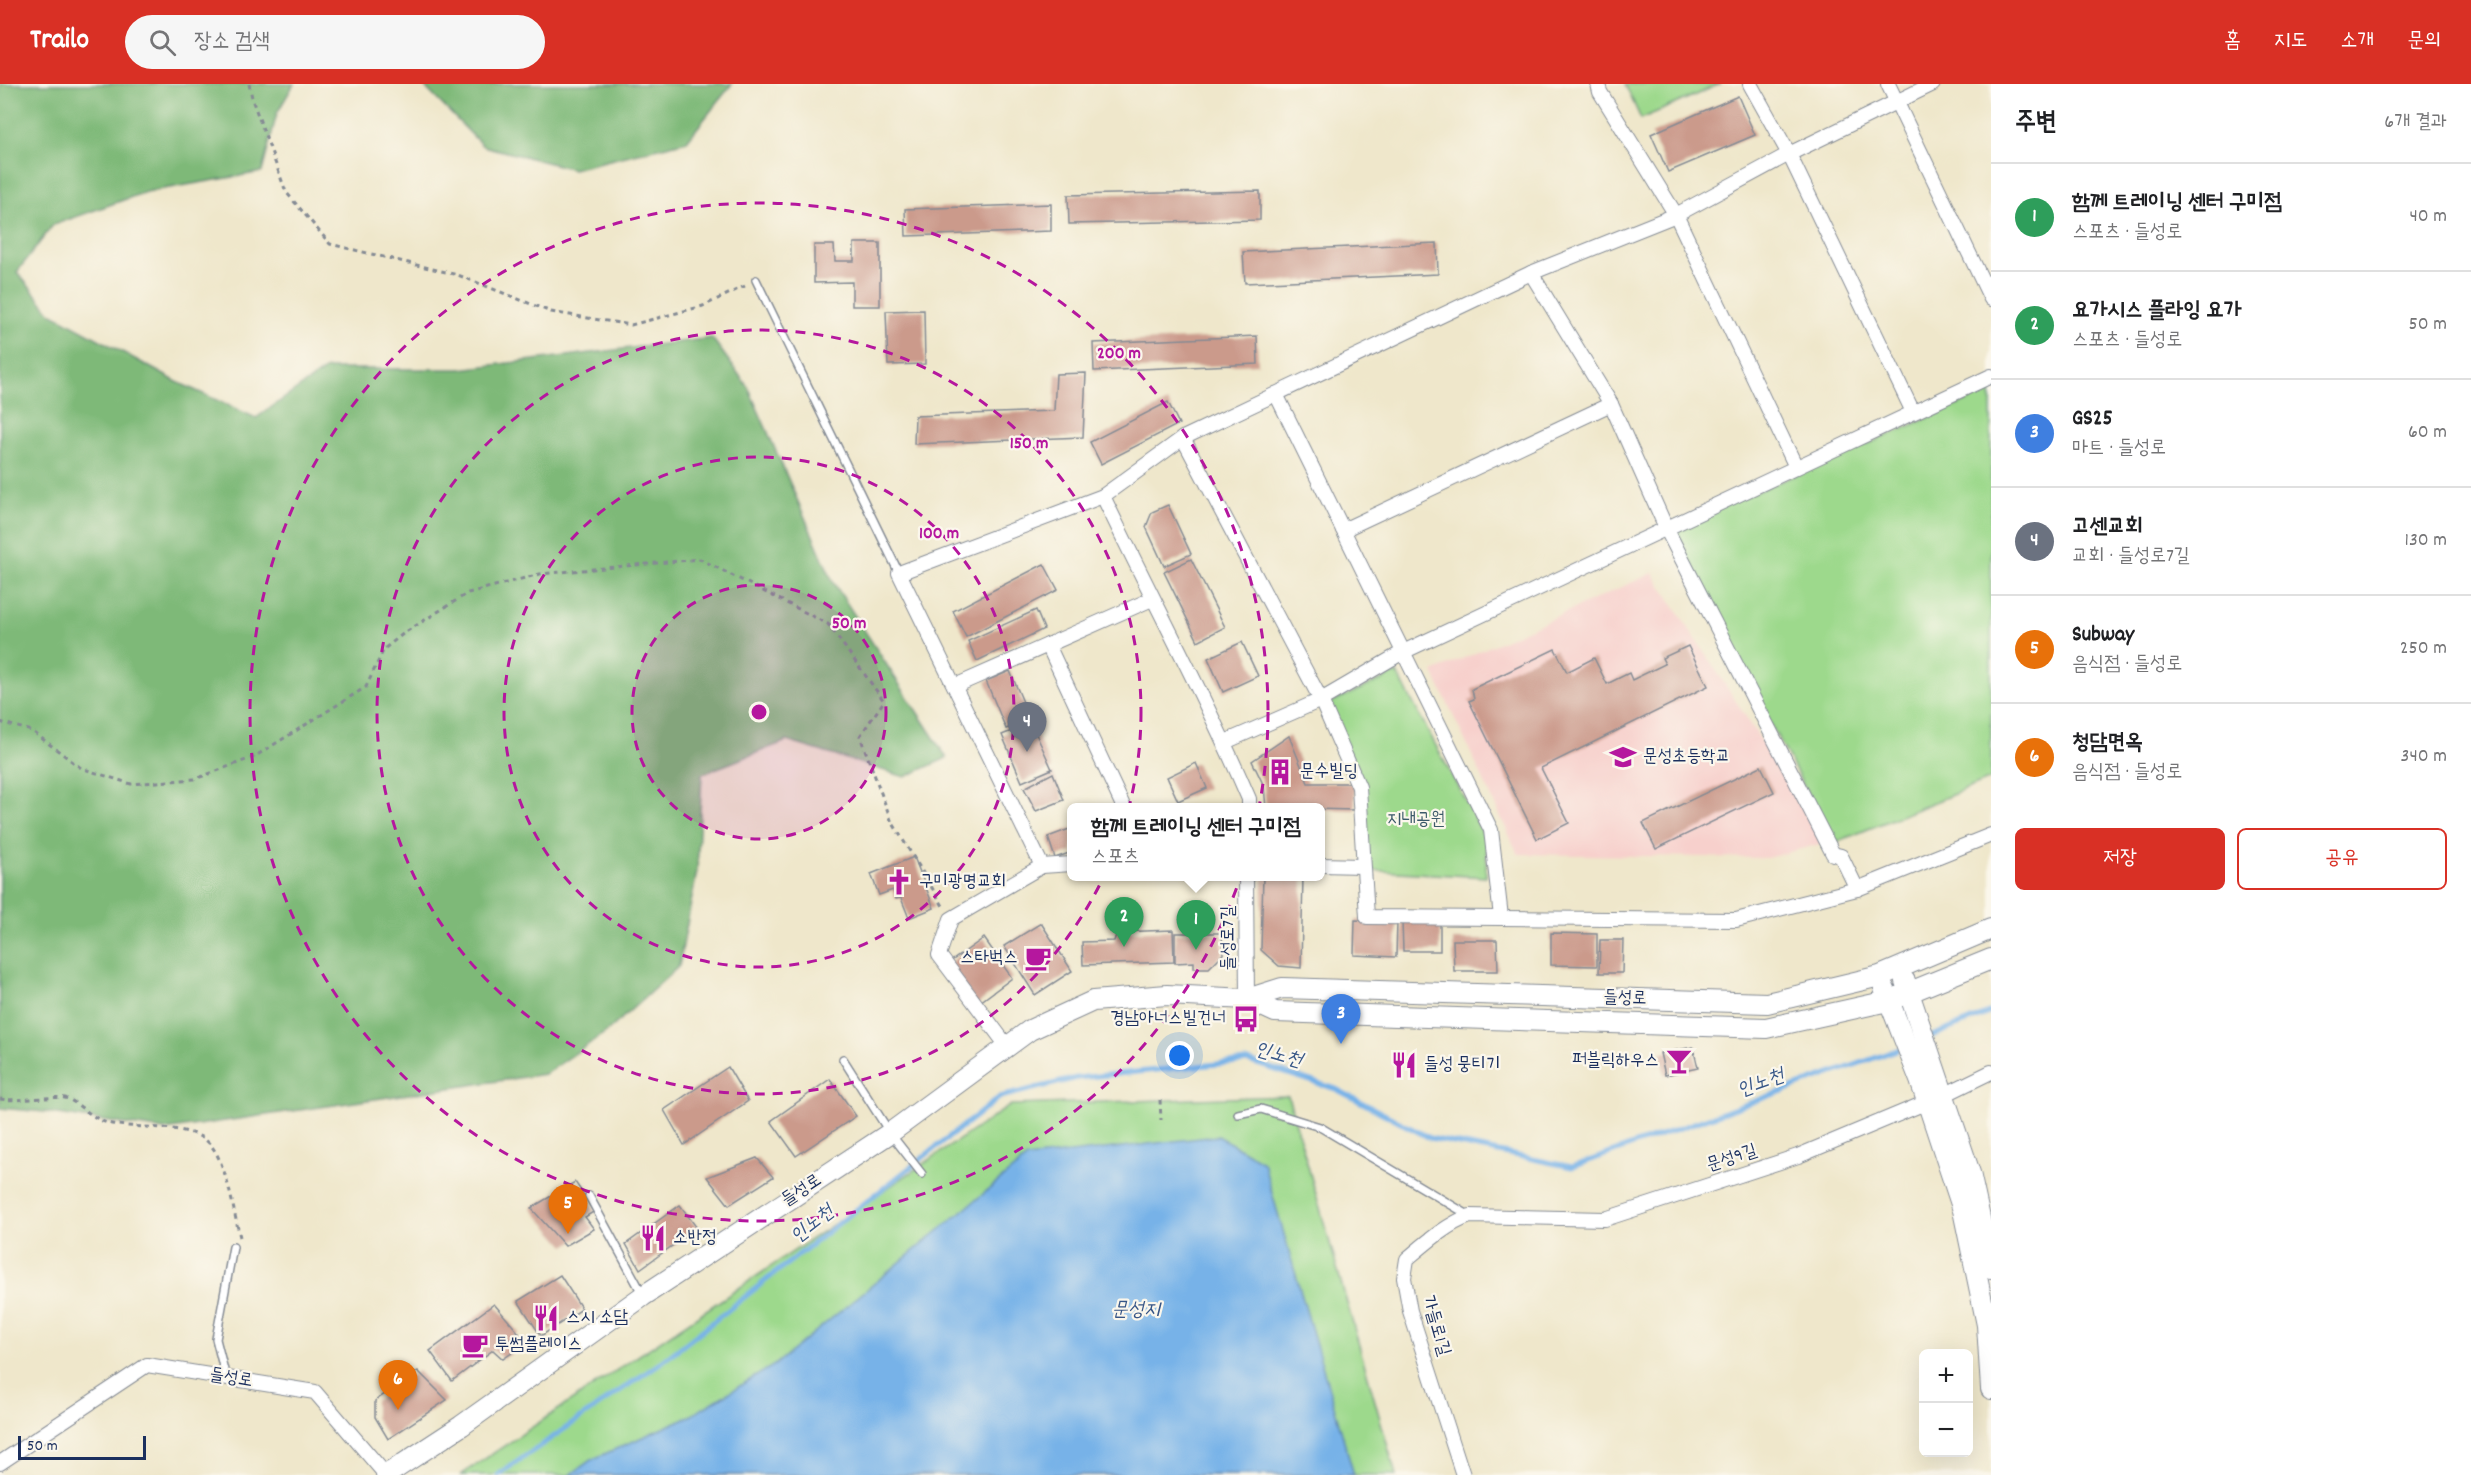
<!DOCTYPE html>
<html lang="ko">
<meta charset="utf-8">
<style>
:root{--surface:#fff;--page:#f6f6f6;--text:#202124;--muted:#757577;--line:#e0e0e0;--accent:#d93025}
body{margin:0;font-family:Dekko,"Poor Story",sans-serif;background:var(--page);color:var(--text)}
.controls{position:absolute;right:18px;bottom:18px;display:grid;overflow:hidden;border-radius:9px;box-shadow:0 6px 24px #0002}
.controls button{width:54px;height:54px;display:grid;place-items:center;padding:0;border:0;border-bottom:2px solid var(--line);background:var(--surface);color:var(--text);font:30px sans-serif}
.scale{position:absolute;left:18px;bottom:15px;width:128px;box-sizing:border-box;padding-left:6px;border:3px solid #1b2f5e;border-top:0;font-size:16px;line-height:21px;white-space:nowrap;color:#1b2f5e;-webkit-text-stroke:4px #fbf7ec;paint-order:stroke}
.you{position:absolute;left:1180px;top:972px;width:21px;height:21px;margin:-15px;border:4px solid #fff;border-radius:50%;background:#1a73e8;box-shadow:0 0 0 9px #1a73e833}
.badge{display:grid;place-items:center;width:39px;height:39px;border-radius:50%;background:var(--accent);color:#fff;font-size:20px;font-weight:700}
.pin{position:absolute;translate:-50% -50px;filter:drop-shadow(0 2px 3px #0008)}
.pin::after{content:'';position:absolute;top:32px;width:21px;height:18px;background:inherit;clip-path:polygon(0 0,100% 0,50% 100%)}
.popup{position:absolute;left:1067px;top:719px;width:258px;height:78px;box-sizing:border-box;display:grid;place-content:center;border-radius:9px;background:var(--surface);filter:drop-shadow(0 2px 4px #0005);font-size:20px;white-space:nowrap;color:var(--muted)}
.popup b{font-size:22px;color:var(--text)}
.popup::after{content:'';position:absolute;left:50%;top:100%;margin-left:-12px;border:12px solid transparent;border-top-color:var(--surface)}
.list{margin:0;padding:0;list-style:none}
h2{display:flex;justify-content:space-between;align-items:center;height:78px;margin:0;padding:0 24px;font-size:26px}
h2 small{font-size:20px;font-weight:400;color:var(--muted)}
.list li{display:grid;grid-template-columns:39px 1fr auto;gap:18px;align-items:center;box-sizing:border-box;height:108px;padding:0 24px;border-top:2px solid var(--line)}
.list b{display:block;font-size:22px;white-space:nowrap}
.list p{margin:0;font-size:20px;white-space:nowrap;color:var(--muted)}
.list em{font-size:20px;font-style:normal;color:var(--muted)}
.actions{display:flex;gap:12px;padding:18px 24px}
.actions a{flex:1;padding:14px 0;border:2px solid var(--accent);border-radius:9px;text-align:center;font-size:21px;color:var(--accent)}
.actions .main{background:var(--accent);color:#fff}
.icon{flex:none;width:33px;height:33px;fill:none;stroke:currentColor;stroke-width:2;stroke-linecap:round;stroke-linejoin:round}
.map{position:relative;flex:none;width:1991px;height:1391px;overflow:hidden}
header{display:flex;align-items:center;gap:36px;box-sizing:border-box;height:84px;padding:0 30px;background:var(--accent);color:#fff}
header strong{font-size:28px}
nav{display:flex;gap:33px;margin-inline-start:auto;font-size:21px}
.search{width:420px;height:54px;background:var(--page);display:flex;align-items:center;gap:15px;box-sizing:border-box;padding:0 21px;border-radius:33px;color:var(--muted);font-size:22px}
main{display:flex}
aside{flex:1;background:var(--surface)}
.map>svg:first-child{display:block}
.built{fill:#f7d0cc}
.green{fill:#9dd98c;stroke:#5c8475;stroke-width:1.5}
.forest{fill:#7eb978;stroke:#4c746b;stroke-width:1.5}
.water{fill:#77b2e8;stroke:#4970a3;stroke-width:1.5}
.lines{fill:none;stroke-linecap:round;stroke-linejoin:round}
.stream{stroke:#77b2e8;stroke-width:5}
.building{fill:#cb9a8b}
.lane-casing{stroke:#858b94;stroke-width:10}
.street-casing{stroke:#858b94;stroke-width:16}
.secondary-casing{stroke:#858b94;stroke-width:22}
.path{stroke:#858b94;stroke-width:3;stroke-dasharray:4.5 4.5;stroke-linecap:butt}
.lane{stroke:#fff;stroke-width:7}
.street{stroke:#fff;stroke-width:14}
.secondary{stroke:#fff;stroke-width:20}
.ring{fill:none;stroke:#b5179e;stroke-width:3;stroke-dasharray:10 8}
.labels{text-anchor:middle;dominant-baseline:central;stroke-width:4.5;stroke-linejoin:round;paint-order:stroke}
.poi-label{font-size:18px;fill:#1b2f5e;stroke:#fbf7ec;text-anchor:start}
.park-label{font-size:18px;fill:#3c5a6a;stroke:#fbf7ec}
.street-label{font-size:18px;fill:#1b2f5e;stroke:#fbf7ec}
.water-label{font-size:20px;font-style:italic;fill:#375687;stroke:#fbf7ec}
.centre{fill:#b5179e;stroke:#fbf7ec;stroke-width:3}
.ring-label{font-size:18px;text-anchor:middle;font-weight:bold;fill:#b5179e;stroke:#fbf7ec;stroke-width:4.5;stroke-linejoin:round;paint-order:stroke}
</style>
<header>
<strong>Trailo</strong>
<div class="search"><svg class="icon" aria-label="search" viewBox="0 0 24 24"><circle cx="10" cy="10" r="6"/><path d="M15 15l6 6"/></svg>장소 검색</div>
<nav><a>홈</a><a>지도</a><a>소개</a><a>문의</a></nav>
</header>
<main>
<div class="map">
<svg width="1991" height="1391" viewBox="0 0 1991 1391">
<rect width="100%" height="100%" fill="#fbf7ec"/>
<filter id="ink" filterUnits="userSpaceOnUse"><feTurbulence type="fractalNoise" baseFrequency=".0167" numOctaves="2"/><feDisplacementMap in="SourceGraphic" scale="12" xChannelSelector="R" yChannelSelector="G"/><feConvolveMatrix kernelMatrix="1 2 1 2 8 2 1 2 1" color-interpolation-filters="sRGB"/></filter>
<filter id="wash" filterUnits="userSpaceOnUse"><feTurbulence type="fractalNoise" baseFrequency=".008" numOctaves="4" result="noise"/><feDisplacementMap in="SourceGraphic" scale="24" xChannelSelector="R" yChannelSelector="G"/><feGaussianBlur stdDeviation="1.35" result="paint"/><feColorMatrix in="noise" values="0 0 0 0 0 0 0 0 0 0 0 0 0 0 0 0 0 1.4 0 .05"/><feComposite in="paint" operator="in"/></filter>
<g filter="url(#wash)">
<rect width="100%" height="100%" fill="#efe7cb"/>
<path class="built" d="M1653 489 1827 758 1767 774 1518 770 1433 588Z"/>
<g class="green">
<path d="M1625 0H1720L1641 35Z"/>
<path d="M1991 307V695L1834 759 1667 446Z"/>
<path d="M1397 589 1487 757 1486 793 1364 786 1361 702 1325 621Z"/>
<path d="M1288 1012 1396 1391H461L1011 1021Z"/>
</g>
<g class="forest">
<path d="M0 0H294L277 29 262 88 146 108 53 141 17 188 51 229 177 298 256 334 326 285H460L712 254 748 303 833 498 947 674 905 693 787 657 702 690 697 787 679 882 609 946 545 990 164 1046 45 1028 0 1024Z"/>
<path d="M422 0H732L687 57 573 85 483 62Z"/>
</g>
<path class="water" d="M1218 1052 1263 1078 1354 1391H570L591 1376 692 1331 776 1280 1027 1074Z"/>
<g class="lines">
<g class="stream">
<path d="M1927 954 1991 928"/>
<path d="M498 1391 663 1277 1000 1013 1077 994 1248 977 1336 1005 1430 1054 1572 1083 1902 964"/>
</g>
</g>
<g id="blocks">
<g class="building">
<path d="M1738 12 1755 51 1668 88 1651 50Z"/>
<path d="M1260 107V136L1069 140 1068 111Z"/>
<path d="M1051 120V147L906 152 905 125Z"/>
<path d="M854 159H880V222H852V198L814 199V161H834L835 177H854Z"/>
<path d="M1437 159 1438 190 1245 199 1243 168Z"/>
<path d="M924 226 925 280 888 281 886 227Z"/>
<path d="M1257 252 1258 280 1094 287 1093 259Z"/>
<path d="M1086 289 1083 353 914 360 915 332 1054 327 1056 290Z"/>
<path d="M1168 318 1179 340 1101 380 1090 358Z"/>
<path d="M1168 421 1191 470 1164 482 1146 443 1152 428Z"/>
<path d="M1191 475 1225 543 1198 557 1164 488Z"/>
<path d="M1044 480 1058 506 966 553 953 527Z"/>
<path d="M1036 526 1044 545 977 577 968 557Z"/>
<path d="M1242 558 1258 592 1223 608 1208 574Z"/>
<path d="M1688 562 1708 602 1541 684 1569 739 1537 755 1469 617 1474 615 1472 605 1555 565 1567 588 1594 574 1607 600 1629 589 1632 596 1665 580 1662 574Z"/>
<path d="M1010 587 1030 635 1006 645 986 597Z"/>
<path d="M1031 639 1052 685 1022 698 1002 651Z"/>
<path d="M1289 652 1308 699H1355V726L1266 724 1264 702 1252 677Z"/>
<path d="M1196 679 1207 704 1178 717 1167 693Z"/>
<path d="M1761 682 1774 708 1656 765 1643 739Z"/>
<path d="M1053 689 1064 716 1036 727 1024 704Z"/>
<path d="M1072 744V768L1055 774 1048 753Z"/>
<path d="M914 773 934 824 909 834 901 814 896 815 893 806 879 811 871 790Z"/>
<path d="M1263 792H1303L1301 884 1279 882 1261 866Z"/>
<path d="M1355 836 1397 838 1396 873 1354 871Z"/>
<path d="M1402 837H1440V867H1403Z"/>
<path d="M1041 839 1072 887 1035 911 1004 862Z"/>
<path d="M1173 846 1174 878 1083 881 1082 858 1114 857 1117 848Z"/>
<path d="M1175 849H1222L1223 870 1209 884H1194V878L1175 879Z"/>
<path d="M1551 849 1597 850V882L1551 881Z"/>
<path d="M984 854 1012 894 976 921 946 881Z"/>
<path d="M1453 856H1497L1498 887H1454Z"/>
<path d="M1600 856H1623L1622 889H1599Z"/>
<path d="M1693 963 1698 984 1665 991 1660 969Z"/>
<path d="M728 983 748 1017 684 1061 664 1026Z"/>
<path d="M830 995 856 1032 796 1072 771 1037Z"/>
<path d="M757 1074 773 1093 729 1121 707 1093Z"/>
<path d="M575 1098 595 1127 585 1133 594 1145 565 1162 531 1124Z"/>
<path d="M680 1121 697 1144 640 1185 626 1160Z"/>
<path d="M560 1191 582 1225 541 1252 518 1217Z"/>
<path d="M494 1220 519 1249 508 1257 516 1266 503 1275 493 1266 452 1297 430 1267Z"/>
<path d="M418 1287 447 1316 388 1355 375 1333V1317Z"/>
</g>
</g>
</g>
<g filter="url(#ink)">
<use href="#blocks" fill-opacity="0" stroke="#858b94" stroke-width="1.5"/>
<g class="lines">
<g class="lane-casing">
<g id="lane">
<path d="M756 196 899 489"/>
<path d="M843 975 890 1049 922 1090"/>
<path d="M1238 1030 1261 1025 1320 1043 1470 1132"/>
<path d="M589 1112 642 1209"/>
<path d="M226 1294 216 1255 233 1163"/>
</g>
</g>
<g class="street-casing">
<g id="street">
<path d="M1598 0 1600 8 1676 131 1796 383"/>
<path d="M1750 0 1789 70 1913 328"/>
<path d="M1888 0 1991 215"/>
<path d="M1531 189 1611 320 1667 446 1827 758 1833 770 1841 772 1857 805 1991 751"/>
<path d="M1276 310 1491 746 1501 833"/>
<path d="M1183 354 1321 616 1359 703 1367 833 1736 836 1857 805"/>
<path d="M1103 412C1151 513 1205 612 1249 715V724"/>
<path d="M1343 446 1611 320"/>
<path d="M1048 561 1124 724"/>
<path d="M955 602 1152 515"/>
<path d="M1225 658 1321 616 1403 568 1991 292"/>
<path d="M1320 781 1362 782"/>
<path d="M1042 782 899 489 1103 412 1183 354 1531 189 1676 131 1789 70 1933 0"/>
<path d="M1246 792 1247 915"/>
<path d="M1007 962 939 871 951 835 1042 782 1072 780"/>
<path d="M0 1379 147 1281 315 1308 386 1391"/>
<path d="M1463 1391 1410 1227 1404 1194 1407 1175C1426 1159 1447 1140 1470 1132L1605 1135 1798 1072 1944 1011 1991 988"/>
</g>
</g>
<g class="secondary-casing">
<g id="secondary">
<path d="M1905 897 1970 1089 1991 1184"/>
<path d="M1884 904 1920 996 1963 1126 1987 1241 1991 1305"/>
<path d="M1247 915 1275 928 1766 944 1888 917 1991 875"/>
<path d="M386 1391 461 1342 643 1212 890 1049 1030 946 1093 917 1167 911 1247 915 1282 904 1767 919 1880 892 1991 845"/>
</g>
</g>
<g class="path">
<path d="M249 0 253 18 286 108 330 160 458 191 551 228 631 241 703 222 745 202"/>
<path d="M0 638 32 647 81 684 131 700 195 695 254 673 366 603 384 565 404 549 468 509 540 490 700 475 828 540 884 617 860 652 891 736 943 822"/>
<path d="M0 1015C21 1018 43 1012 65 1014 75 1016 94 1036 108 1039 136 1046 180 1039 204 1055 226 1069 233 1127 240 1153"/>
<path d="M1160 1016 1161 1036"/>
</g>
<use href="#lane" class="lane"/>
<use href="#street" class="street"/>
<use href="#secondary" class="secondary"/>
</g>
</g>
<circle cx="759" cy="628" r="127" fill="#b5179e" fill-opacity=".12"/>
<g class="ring">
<circle cx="759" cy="628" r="127"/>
<circle cx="759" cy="628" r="255"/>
<circle cx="759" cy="628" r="382"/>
<circle cx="759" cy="628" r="509"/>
</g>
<defs>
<g id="school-bare" transform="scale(2.07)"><path d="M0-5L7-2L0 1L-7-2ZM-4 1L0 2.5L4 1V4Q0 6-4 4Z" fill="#b5179e" stroke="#fbf7ec" stroke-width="2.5" paint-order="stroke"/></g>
<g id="building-bare" transform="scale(2.07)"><path d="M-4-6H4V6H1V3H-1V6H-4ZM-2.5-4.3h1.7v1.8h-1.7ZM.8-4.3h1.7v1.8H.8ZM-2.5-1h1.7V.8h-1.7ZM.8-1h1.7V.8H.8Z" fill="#b5179e" stroke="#fbf7ec" stroke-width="2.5" paint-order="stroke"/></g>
<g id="church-bare" transform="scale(2.07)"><path d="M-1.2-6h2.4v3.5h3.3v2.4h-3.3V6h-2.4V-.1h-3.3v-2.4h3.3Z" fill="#b5179e" stroke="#fbf7ec" stroke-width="2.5" paint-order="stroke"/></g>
<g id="cafe-bare" transform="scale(2.07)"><path d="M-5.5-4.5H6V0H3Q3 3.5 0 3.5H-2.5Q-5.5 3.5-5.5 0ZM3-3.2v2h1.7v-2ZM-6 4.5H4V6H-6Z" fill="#b5179e" stroke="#fbf7ec" stroke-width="2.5" paint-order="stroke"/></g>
<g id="bus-bare" transform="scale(2.07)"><path d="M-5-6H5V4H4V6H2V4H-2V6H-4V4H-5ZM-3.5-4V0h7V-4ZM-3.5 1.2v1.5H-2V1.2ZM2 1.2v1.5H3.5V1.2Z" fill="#b5179e" stroke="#fbf7ec" stroke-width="2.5" paint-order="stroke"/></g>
<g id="bar-bare" transform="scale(2.07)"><path d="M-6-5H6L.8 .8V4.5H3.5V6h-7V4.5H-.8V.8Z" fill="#b5179e" stroke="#fbf7ec" stroke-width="2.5" paint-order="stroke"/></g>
<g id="restaurant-bare" transform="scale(2.07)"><path d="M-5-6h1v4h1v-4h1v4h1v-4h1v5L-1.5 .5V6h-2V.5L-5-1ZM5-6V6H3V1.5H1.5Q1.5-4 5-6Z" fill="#b5179e" stroke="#fbf7ec" stroke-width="2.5" paint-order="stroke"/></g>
</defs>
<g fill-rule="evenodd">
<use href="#school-bare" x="1623" y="673"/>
<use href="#building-bare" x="1280" y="688"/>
<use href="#church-bare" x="899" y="798"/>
<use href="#cafe-bare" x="1038" y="874"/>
<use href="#bus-bare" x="1246" y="935"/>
<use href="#bar-bare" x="1679" y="977"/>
<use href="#restaurant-bare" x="1404" y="981"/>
<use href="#restaurant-bare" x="653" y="1154"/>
<use href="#restaurant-bare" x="546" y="1234"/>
<use href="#cafe-bare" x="475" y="1261"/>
</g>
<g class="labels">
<g class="poi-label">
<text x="1643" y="673">문성초등학교</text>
<text x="1300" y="688">문수빌딩</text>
<text x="919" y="798">구미광명교회</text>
<text x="1018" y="874" text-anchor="end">스타벅스</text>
<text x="1226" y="935" text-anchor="end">경남아너스빌건너</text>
<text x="1659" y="977" text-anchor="end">퍼블릭하우스</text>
<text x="1424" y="981">들성 뭉티기</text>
<text x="673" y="1154">소반정</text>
<text x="566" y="1234">스시 소담</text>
<text x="495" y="1261">투썸플레이스</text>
</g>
<g class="park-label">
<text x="1416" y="736">지내공원</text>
</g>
<g class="street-label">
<text transform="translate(1229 854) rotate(-90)">들성로7길</text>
<text transform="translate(1625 915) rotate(2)">들성로</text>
<text transform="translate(1732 1075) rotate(-18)">문성9길</text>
<text transform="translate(802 1107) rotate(-33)">들성로</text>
<text transform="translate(1435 1242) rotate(74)">가들로1길</text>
<text transform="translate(231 1295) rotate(9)">들성로</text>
</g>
<g class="water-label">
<text transform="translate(1278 972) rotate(16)">인노천</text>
<text transform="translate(1761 1000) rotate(-20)">인노천</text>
<text transform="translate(813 1141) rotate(-38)">인노천</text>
<text x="1136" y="1227">문성지</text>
</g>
</g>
<circle cx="759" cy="628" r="9" class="centre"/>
<g class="ring-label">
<text x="1119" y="274">200 m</text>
<text x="1029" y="364">150 m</text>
<text x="939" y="454">100 m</text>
<text x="849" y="544">50 m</text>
</g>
</svg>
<div class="controls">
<button>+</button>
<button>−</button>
</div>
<div class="scale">50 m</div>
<div class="you"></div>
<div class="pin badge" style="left:1196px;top:866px;background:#2e9e5b">1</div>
<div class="popup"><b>함께 트레이닝 센터 구미점</b>스포츠</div>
<div class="pin badge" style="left:1124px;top:863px;background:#2e9e5b">2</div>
<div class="pin badge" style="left:1341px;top:960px;background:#3f7fe0">3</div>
<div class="pin badge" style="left:1027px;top:668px;background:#6b7280">4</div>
<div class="pin badge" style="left:568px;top:1150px;background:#e8710a">5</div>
<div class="pin badge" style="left:398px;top:1326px;background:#e8710a">6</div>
</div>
<aside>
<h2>주변<small>6개 결과</small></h2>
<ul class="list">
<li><span class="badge" style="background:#2e9e5b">1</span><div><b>함께 트레이닝 센터 구미점</b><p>스포츠 · 들성로</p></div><em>40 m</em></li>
<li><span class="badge" style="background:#2e9e5b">2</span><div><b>요가시스 플라잉 요가</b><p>스포츠 · 들성로</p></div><em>50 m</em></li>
<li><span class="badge" style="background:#3f7fe0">3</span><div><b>GS25</b><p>마트 · 들성로</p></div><em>60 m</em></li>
<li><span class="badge" style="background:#6b7280">4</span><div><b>고센교회</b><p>교회 · 들성로7길</p></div><em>130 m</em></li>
<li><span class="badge" style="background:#e8710a">5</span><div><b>Subway</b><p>음식점 · 들성로</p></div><em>250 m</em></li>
<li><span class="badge" style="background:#e8710a">6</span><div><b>청담면옥</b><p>음식점 · 들성로</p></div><em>340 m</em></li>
</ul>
<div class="actions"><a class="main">저장</a><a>공유</a></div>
</aside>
</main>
